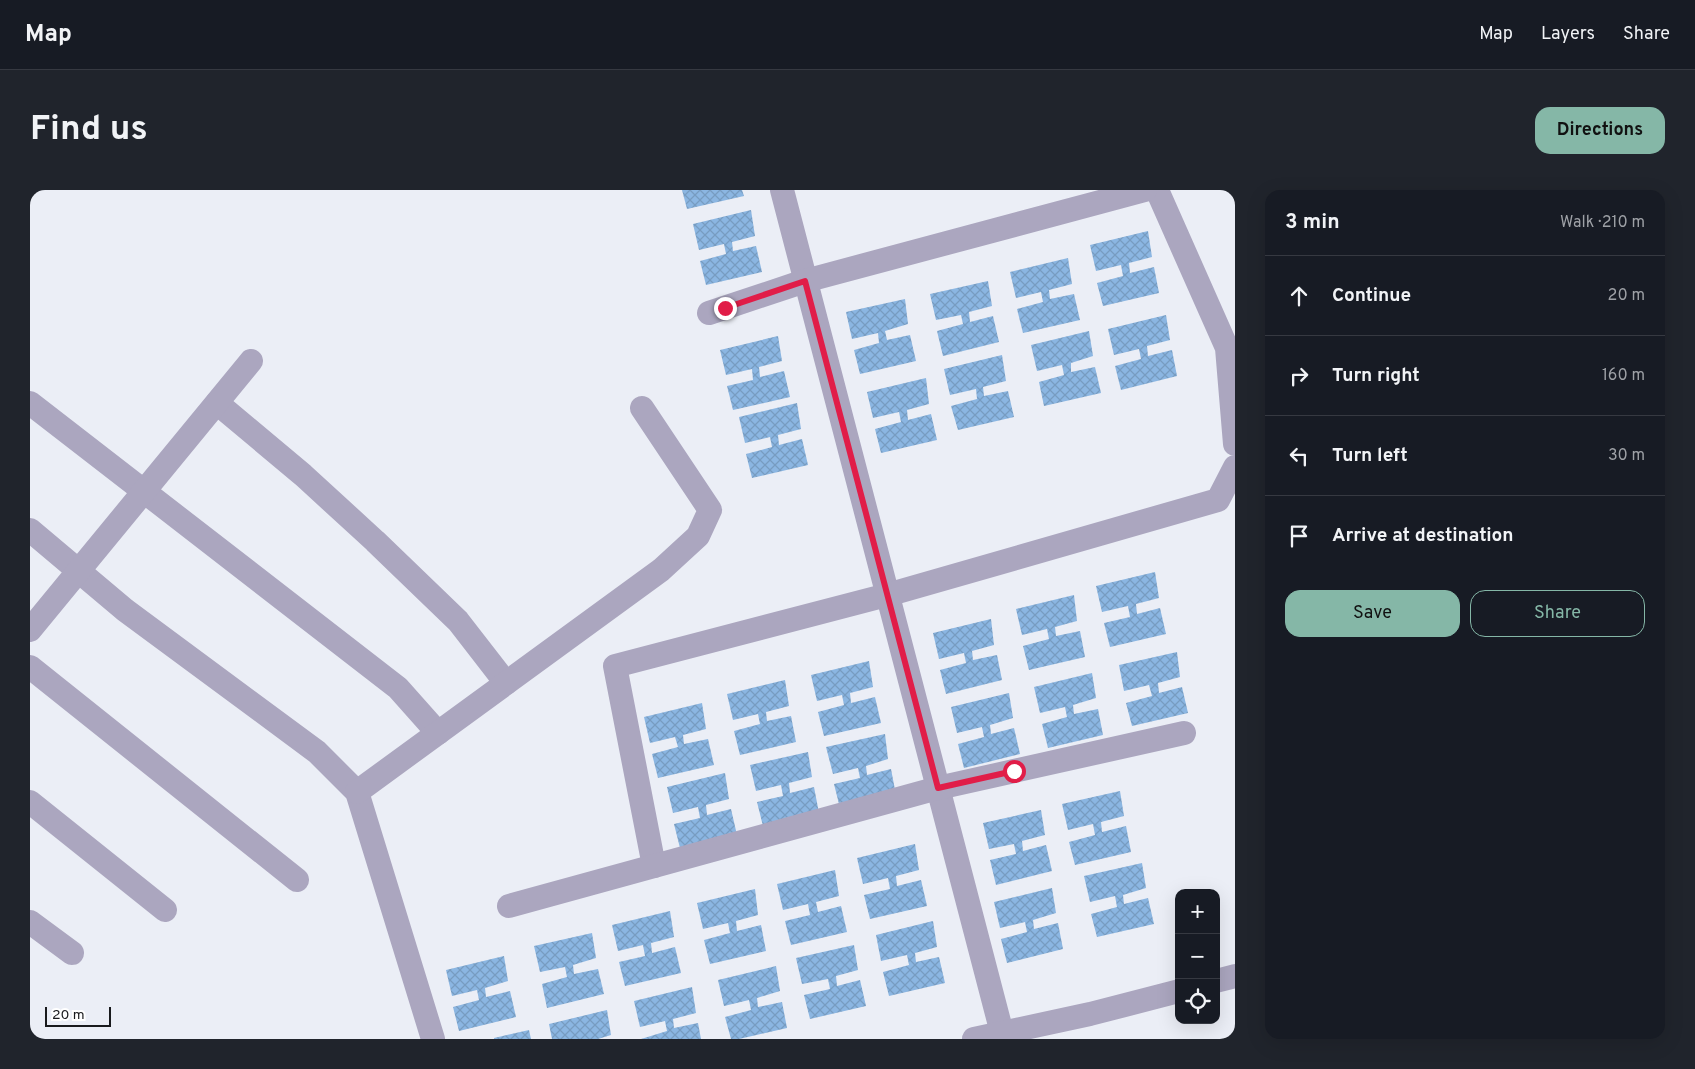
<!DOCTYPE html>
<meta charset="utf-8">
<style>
:root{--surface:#171b24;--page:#20242c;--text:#f1f3f6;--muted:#9ea1a6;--line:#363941;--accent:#85b7a7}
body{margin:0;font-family:Overpass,sans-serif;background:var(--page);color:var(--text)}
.controls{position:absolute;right:15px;bottom:15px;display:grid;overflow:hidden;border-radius:10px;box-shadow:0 5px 20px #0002}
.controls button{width:45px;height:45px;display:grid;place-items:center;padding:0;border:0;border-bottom:1px solid var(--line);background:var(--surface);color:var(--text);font:25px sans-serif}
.scale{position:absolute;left:15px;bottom:12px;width:66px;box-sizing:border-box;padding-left:5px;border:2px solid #191a1d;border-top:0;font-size:14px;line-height:18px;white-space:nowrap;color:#191a1d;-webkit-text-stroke:4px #fff;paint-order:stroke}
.stop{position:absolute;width:15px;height:15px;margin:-11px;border:4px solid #e11d48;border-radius:50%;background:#fff}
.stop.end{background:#e11d48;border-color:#fff;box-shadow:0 1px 5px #0008}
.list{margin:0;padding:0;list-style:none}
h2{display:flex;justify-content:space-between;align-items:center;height:65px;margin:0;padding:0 20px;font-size:21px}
h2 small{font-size:16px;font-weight:400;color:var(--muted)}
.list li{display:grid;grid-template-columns:32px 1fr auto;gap:15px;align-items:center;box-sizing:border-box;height:80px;padding:0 20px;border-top:1px solid var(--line)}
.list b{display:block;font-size:19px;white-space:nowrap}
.list em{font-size:16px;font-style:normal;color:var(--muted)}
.actions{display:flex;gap:10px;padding:15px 20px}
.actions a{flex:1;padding:11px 0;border:1px solid var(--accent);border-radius:15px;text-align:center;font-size:18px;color:var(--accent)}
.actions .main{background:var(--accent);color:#111}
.icon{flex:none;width:28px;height:28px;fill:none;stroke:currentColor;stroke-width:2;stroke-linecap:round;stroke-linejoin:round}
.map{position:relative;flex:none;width:1205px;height:849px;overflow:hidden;border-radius:15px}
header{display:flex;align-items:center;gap:30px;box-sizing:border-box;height:70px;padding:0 25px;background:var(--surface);border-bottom:1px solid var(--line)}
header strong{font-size:24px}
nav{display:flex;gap:28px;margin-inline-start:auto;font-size:18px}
.intro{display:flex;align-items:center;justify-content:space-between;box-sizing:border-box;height:120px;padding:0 30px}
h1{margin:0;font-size:35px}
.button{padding:12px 22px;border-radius:15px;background:var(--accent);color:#111;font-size:18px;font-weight:700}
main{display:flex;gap:30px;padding:0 30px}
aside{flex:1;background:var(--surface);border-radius:15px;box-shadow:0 5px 20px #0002}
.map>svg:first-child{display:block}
.building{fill:url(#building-cross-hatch)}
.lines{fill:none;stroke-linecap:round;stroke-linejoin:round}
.street{stroke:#aba6bf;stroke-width:24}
.route{stroke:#e11d48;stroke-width:6}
</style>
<header>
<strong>Map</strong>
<nav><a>Map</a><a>Layers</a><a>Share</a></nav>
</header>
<div class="intro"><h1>Find us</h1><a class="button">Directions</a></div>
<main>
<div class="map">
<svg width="1205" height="849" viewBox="0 0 1205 849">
<defs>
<pattern id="building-cross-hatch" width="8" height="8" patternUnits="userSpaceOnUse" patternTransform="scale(1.25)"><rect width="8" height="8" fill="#8bb6e2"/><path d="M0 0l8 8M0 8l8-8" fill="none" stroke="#779cc1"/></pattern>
</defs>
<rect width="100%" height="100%" fill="#ebeef6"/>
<g class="building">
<path d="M652 0H712L714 6 657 19Z"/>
<path d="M721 20 725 46 702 52 703 61 726 56 732 82 676 95 670 71 696 64 694 54 669 60 663 34Z"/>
<path d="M1118 41 1122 67 1099 73 1100 83 1124 77 1129 103 1073 116 1067 93 1093 86 1091 75 1066 81 1060 55Z"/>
<path d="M1038 68 1042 94 1019 100 1020 109 1044 104 1050 130 993 143 987 119 1013 112 1011 102 986 108 980 82Z"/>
<path d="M958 91 962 116 939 122 940 132 963 126 969 152 913 166 907 141 933 134 931 125 906 130 900 104Z"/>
<path d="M875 109 878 134 855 141 857 150 880 145 886 171 830 184 824 160 849 153 848 143 822 149 816 122Z"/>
<path d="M1136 125 1140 150 1117 156 1118 166 1142 160 1147 186 1091 200 1085 176 1111 169 1109 159 1084 165 1078 139Z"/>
<path d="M1059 141 1063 166 1041 173V182L1065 177 1071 203 1014 216 1009 192 1034 185 1032 175 1007 181 1001 155Z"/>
<path d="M748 146 752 171 729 177 730 187 754 181 760 207 703 220 697 196 723 190 722 179 696 185 690 160Z"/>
<path d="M972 165 976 191 953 197 954 206 978 201 984 227 928 240 921 216 947 209 946 199 920 205 914 179Z"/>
<path d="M896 188 899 214 877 220 878 230 901 224 907 250 851 263 845 239 871 232 869 222 843 228 837 202Z"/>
<path d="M767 213 771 239 748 245 749 255 772 249 778 275 722 288 716 264 742 257 740 247 715 253 709 227Z"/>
<path d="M1125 382 1129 408 1106 414 1107 424 1130 418 1136 444 1080 457 1074 433 1100 427 1098 416 1072 422 1066 396Z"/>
<path d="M1044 405 1047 431 1025 437 1026 446 1050 441 1055 467 999 480 993 456 1019 449 1017 439 992 445 986 419Z"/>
<path d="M961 429 964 455 942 461 943 470 967 465 972 490 916 504 910 480 936 473 934 463 909 469 903 443Z"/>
<path d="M1147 462 1150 487 1128 493 1129 503 1152 497 1158 523 1102 536 1096 513 1122 506 1119 495 1094 501 1089 475Z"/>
<path d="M839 471 843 497 820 503 821 513 845 507 851 533 794 546 788 522 814 515 812 505 787 511 781 485Z"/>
<path d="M1062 483 1066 508 1043 515 1044 524 1068 519 1073 545 1018 558 1012 534 1037 527 1035 517 1010 523 1004 497Z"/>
<path d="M755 490 759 516 736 522 737 531 761 526 766 552 710 565 704 541 730 534 728 524 703 530 697 504Z"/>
<path d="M979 503 983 528 960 535 961 544 984 538 990 564 934 578 928 554 954 547 952 537 927 543 921 517Z"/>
<path d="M672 513 676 539 653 545 654 554 678 549 684 575 628 588 622 564 648 557 645 547 620 553 614 527Z"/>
<path d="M855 544 858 569 836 576 837 585 861 579 866 605 810 618 804 594 830 588 828 578 803 584 796 557Z"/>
<path d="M778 562 782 587 759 593 760 603 784 597 789 623 733 636 727 612 753 606 751 595 726 601 720 575Z"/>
<path d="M695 583 699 609 676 615 677 625 701 619 707 645 650 658 644 634 670 628 668 617 643 623 637 597Z"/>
<path d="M1090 601 1094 626 1071 632 1072 642 1096 636 1101 662 1045 675 1039 652 1065 645 1063 634 1038 640 1032 614Z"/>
<path d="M1011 620 1015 645 992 651 993 661 1016 655 1022 681 966 695 960 670 986 664 984 654 959 659 953 633Z"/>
<path d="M885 654 889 680 866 686 867 696 891 690 897 716 840 729 834 705 860 699 858 688 833 694 827 668Z"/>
<path d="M1112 673 1116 698 1093 705 1094 714 1118 708 1124 734 1067 747 1061 724 1087 717 1085 706 1060 712 1054 686Z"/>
<path d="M805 680 809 706 786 712 788 722 811 716 817 742 761 755 755 731 780 725 778 714 753 720 747 694Z"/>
<path d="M1022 698 1026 723 1003 730 1004 739 1028 733 1033 759 977 773 971 749 997 742 995 732 970 738 964 712Z"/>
<path d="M725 699 728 725 706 731 707 741 731 735 736 761 680 774 674 750 700 743 698 733 673 739 667 713Z"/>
<path d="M640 721 644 747 621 753 622 763 645 757 651 783 595 796 589 772 615 766 613 755 588 761 582 735Z"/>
<path d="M903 731 907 757 885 763 886 772 909 767 915 793 859 806 853 782 879 775 877 765 851 771 846 745Z"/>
<path d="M562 743 566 768 543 775 544 784 568 779 574 804 517 818 512 794 537 787 535 777 510 782 504 756Z"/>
<path d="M824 755 828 780 806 786 807 796 830 790 836 816 780 829 774 805 800 799 798 789 772 794 766 768Z"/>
<path d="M474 766 478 791 455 798 456 807 480 801 486 827 429 841 423 817 449 810 447 800 422 806 416 780Z"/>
<path d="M746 776 750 801 727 808 728 817 752 812 757 838 709 849H701L695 827 721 820 719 810 694 816 688 790Z"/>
<path d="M662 797 666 823 643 829 644 838 668 833 671 849H611L637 841 635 831 610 837 604 811Z"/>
<path d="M577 820 581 845 568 849H522L519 834Z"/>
<path d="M499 840 501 849H464V848Z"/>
</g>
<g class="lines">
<g class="street">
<path d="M752 0 972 843"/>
<path d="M1127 0 1197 158 1205 254"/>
<path d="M679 123 775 91 1115 0"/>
<path d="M0 213 368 498 408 543"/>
<path d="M187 213 273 285 345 351 428 431 476 493"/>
<path d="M0 340 95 420 287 562 327 602 403 849"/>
<path d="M0 440 221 171"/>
<path d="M0 477 267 690"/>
<path d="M327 602 631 380 668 346 680 320 612 218"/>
<path d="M0 612 135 720"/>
<path d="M624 676 585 476 857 405 1188 310 1205 277"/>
<path d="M479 716 908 598 1154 543"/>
<path d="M0 732 42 763"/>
<path d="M1186 791 1205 786"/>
<path d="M944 849 1060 824 1149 801"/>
</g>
</g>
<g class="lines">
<path class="route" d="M695 118 775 91 908 598 984 581"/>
</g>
</svg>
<div class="controls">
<button>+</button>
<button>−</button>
<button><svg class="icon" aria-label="locate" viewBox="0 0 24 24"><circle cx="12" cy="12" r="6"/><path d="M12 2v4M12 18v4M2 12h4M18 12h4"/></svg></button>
</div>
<div class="scale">20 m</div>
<div class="stop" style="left:984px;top:581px"></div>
<div class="stop end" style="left:695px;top:118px"></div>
</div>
<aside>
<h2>3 min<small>Walk · 210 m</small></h2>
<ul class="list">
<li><svg class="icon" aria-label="ahead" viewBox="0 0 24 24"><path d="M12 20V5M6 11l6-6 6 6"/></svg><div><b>Continue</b></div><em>20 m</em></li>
<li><svg class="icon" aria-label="right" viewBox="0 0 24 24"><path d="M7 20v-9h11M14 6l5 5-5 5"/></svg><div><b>Turn right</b></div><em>160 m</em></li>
<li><svg class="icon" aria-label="left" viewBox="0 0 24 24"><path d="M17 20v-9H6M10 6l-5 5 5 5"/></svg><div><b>Turn left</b></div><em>30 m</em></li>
<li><svg class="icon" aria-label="arrive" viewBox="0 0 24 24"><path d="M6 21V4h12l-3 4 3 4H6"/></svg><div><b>Arrive at destination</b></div></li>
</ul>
<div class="actions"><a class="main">Save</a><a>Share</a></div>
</aside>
</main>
